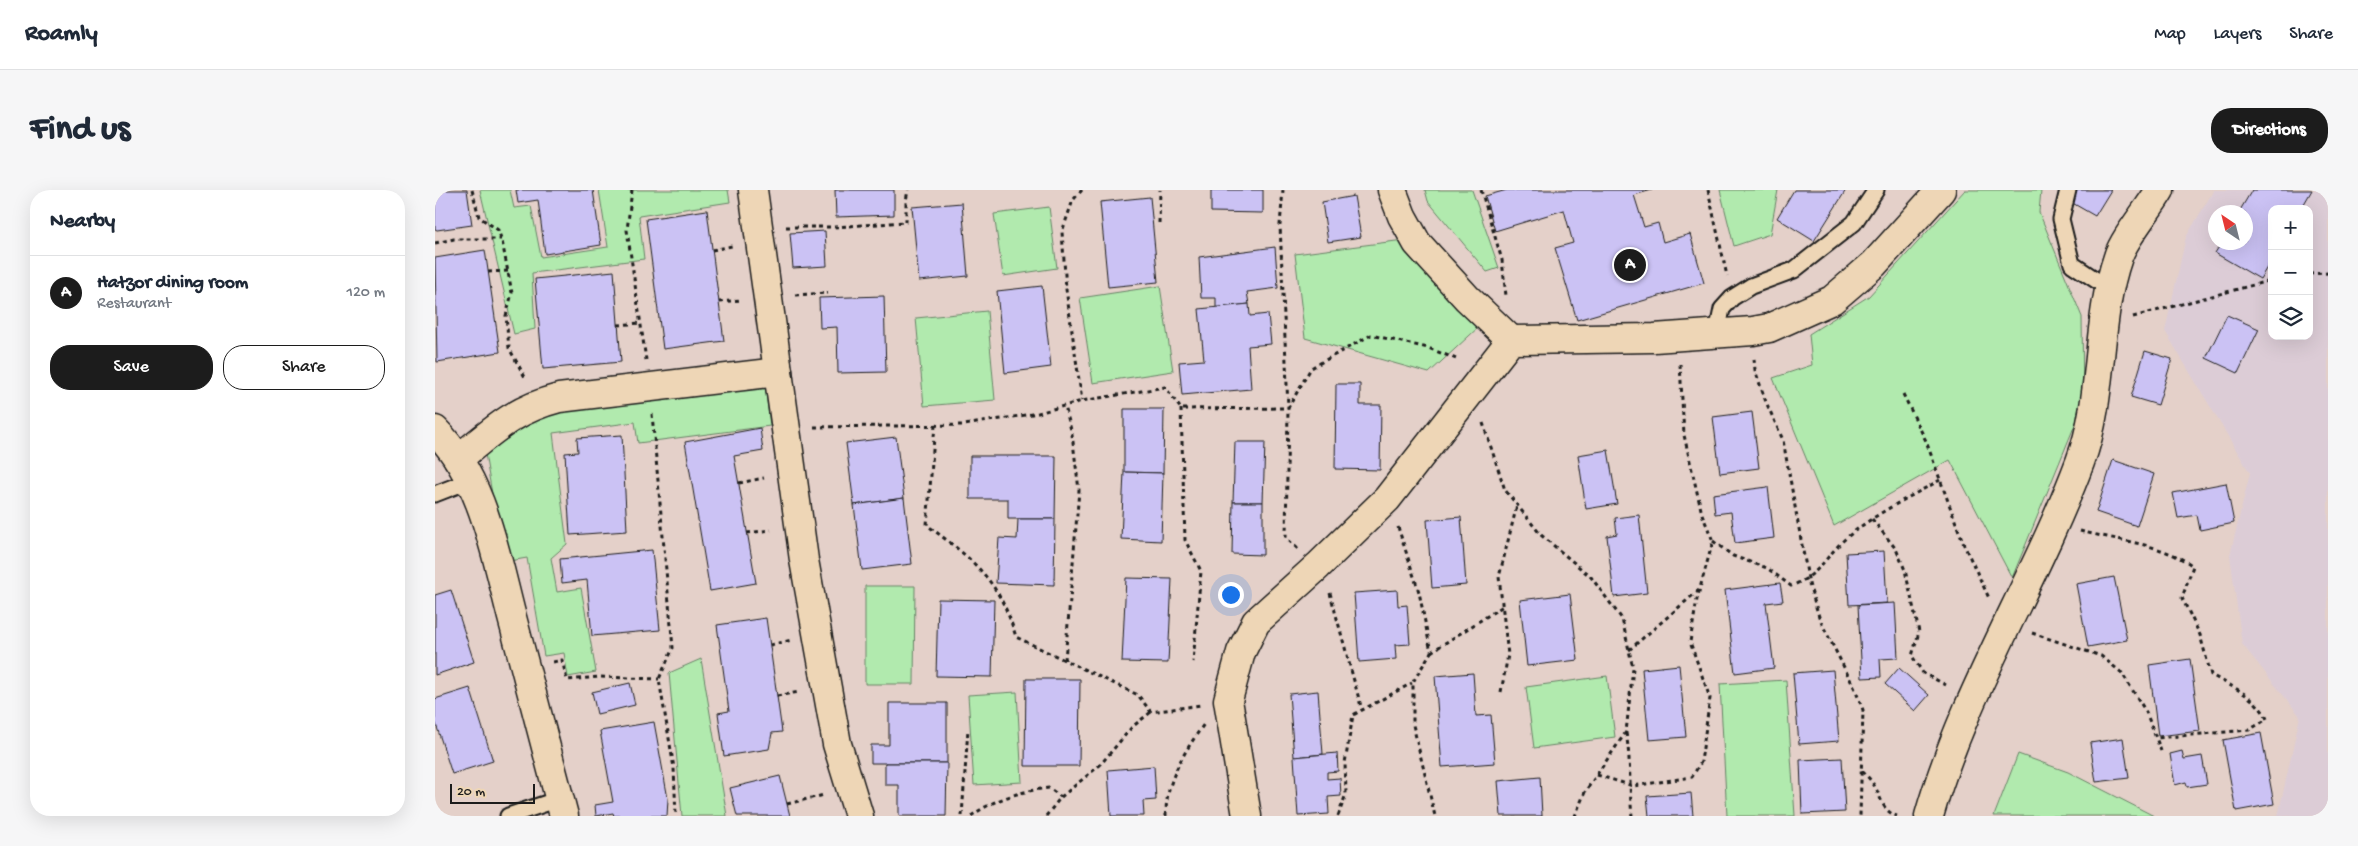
<!DOCTYPE html>
<meta charset="utf-8">
<style>
:root{--surface:#fff;--page:#f6f6f7;--text:#1f2937;--muted:#747a83;--line:#e0e1e3;--accent:#1c1c1c}
body{margin:0;font-family:"Gochi Hand",sans-serif;background:var(--page);color:var(--text)}
.controls{position:absolute;right:15px;top:15px;display:grid;overflow:hidden;border-radius:10px;box-shadow:0 5px 20px #0002}
.controls button{width:45px;height:45px;display:grid;place-items:center;padding:0;border:0;border-bottom:1px solid var(--line);background:var(--surface);color:var(--text);font:25px sans-serif}
.compass{position:absolute;left:1773px;top:15px;width:45px;height:45px;border-radius:50%;background:var(--surface);box-shadow:0 5px 20px #0002;rotate:325deg}
.scale{position:absolute;left:15px;bottom:12px;width:85px;box-sizing:border-box;padding-left:5px;border:2px solid #1c1c1c;border-top:0;font-size:14px;line-height:18px;white-space:nowrap;color:#1c1c1c;-webkit-text-stroke:4px #eed6b6;paint-order:stroke}
.you{position:absolute;left:795px;top:404px;width:18px;height:18px;margin:-12px;border:4px solid #fff;border-radius:50%;background:#1a73e8;box-shadow:0 0 0 8px #1a73e833}
.badge{display:grid;place-items:center;width:32px;height:32px;border-radius:50%;background:var(--accent);color:#fff;font-size:16px;font-weight:700}
.pin{position:absolute;translate:-50% -50%;border:2px solid #fff;box-shadow:0 1px 5px #0006}
.list{margin:0;padding:0;list-style:none}
h2{display:flex;justify-content:space-between;align-items:center;height:65px;margin:0;padding:0 20px;font-size:21px}
h2 small{font-size:16px;font-weight:400;color:var(--muted)}
.list li{display:grid;grid-template-columns:32px 1fr auto;gap:15px;align-items:center;box-sizing:border-box;height:75px;padding:0 20px;border-top:1px solid var(--line)}
.list b{display:block;font-size:19px;white-space:nowrap}
.list p{margin:0;font-size:16px;white-space:nowrap;color:var(--muted)}
.list em{font-size:16px;font-style:normal;color:var(--muted)}
.actions{display:flex;gap:10px;padding:15px 20px}
.actions a{flex:1;padding:11px 0;border:1px solid var(--accent);border-radius:20px;text-align:center;font-size:18px;color:var(--accent)}
.actions .main{background:var(--accent);color:#fff}
.icon{flex:none;width:28px;height:28px;fill:none;stroke:currentColor;stroke-width:2;stroke-linecap:round;stroke-linejoin:round}
.map{position:relative;flex:none;width:1893px;height:626px;overflow:hidden;border-radius:20px}
header{display:flex;align-items:center;gap:30px;box-sizing:border-box;height:70px;padding:0 25px;background:var(--surface);border-bottom:1px solid var(--line)}
header strong{font-size:24px}
nav{display:flex;gap:28px;margin-inline-start:auto;font-size:18px}
.intro{display:flex;align-items:center;justify-content:space-between;box-sizing:border-box;height:120px;padding:0 30px}
h1{margin:0;font-size:35px}
.button{padding:12px 22px;border-radius:20px;background:var(--accent);color:#fff;font-size:18px;font-weight:700}
main{display:flex;gap:30px;padding:0 30px}
aside{flex:1;background:var(--surface);border-radius:20px;box-shadow:0 5px 20px #0002}
.map>svg:first-child{display:block}
.built{fill:#dcccd6;fill-rule:evenodd}
.green{fill:#b1eaae;stroke:#668365}
.building{fill:#cbc2f4;stroke:#1c1c1c}
.lines{fill:none;stroke-linecap:round;stroke-linejoin:round}
.lane-casing{stroke:#1c1c1c;stroke-width:19}
.street-casing{stroke:#1c1c1c;stroke-width:31}
.path{stroke:#1c1c1c;stroke-width:3;stroke-dasharray:4 4;stroke-linecap:butt}
.lane{stroke:#eed6b6;stroke-width:15}
.street{stroke:#eed6b6;stroke-width:28}
</style>
<header>
<strong>Roamly</strong>
<nav><a>Map</a><a>Layers</a><a>Share</a></nav>
</header>
<div class="intro"><h1>Find us</h1><a class="button">Directions</a></div>
<main>
<aside>
<h2>Nearby<small></small></h2>
<ul class="list">
<li><span class="badge">A</span><div><b>Hatzor dining room</b><p>Restaurant</p></div><em>120 m</em></li>
</ul>
<div class="actions"><a class="main">Save</a><a>Share</a></div>
</aside>
<div class="map">
<svg width="1893" height="626" viewBox="0 0 1893 626">
<rect width="100%" height="100%" fill="#e4d0c9"/>
<filter id="ink" filterUnits="userSpaceOnUse"><feTurbulence type="fractalNoise" baseFrequency=".02" numOctaves="2"/><feDisplacementMap in="SourceGraphic" scale="10" xChannelSelector="R" yChannelSelector="G"/><feConvolveMatrix kernelMatrix="1 2 1 2 8 2 1 2 1" color-interpolation-filters="sRGB"/></filter>
<g filter="url(#ink)">
<path class="built" d="M1779 0H1893V626H1843L1865 526 1807 454 1795 365 1815 283 1730 141 1751 47ZM1837 19H1874V146H1837ZM1780 22H1810V52H1780Z"/>
<g class="green">
<path d="M45 0H75L79 18 96 16 106 67 173 57 164 0H293L295 12 204 26 209 69 97 83 100 139 79 144Z"/>
<path d="M990 0H1037L1064 78 1052 82 993 11Z"/>
<path d="M1285 0H1343L1335 44 1299 56Z"/>
<path d="M1530 0H1606L1604 22 1647 127 1648 215 1577 388 1515 270 1399 336 1338 188 1377 175 1374 144 1434 106Z"/>
<path d="M614 17 622 78 568 86 559 24Z"/>
<path d="M969 50 1047 134 994 183 870 148 860 64Z"/>
<path d="M725 96 738 181 658 193 645 108Z"/>
<path d="M552 121 560 210 489 216 481 128Z"/>
<path d="M330 195 335 236 203 253 200 232 118 243 132 354 116 368 122 402 146 398 161 482 133 487 129 463 109 466 92 368 69 372 49 258 89 227Z"/>
<path d="M430 396H480L479 494H430Z"/>
<path d="M266 469 292 626H247L234 483Z"/>
<path d="M1172 486 1180 547 1099 558 1091 497Z"/>
<path d="M1351 490 1360 626H1292L1285 494Z"/>
<path d="M582 502 587 592 539 595 533 505Z"/>
<path d="M1583 564 1633 582 1719 626H1559Z"/>
</g>
<g class="building">
<path d="M0 0H32L37 35 2 40 0 39Z"/>
<path d="M81 0H158L166 55 110 64 103 10 83 13Z"/>
<path d="M400 0H459V25L401 27Z"/>
<path d="M776 0H828V23L776 22Z"/>
<path d="M1072 0H1217L1199 5 1209 37 1223 33 1228 52 1255 44 1269 93 1142 130 1120 58 1138 53 1129 20 1060 41 1050 6Z"/>
<path d="M1359 0H1411L1379 51 1342 28Z"/>
<path d="M1641 0H1676L1660 26 1634 11Z"/>
<path d="M1817 0H1877L1866 19H1837V69L1825 89 1780 63 1787 52H1810V22H1804Z"/>
<path d="M919 6 926 47 893 52 887 12Z"/>
<path d="M715 7 723 92 673 97 665 12Z"/>
<path d="M527 13 533 86 484 91 477 17Z"/>
<path d="M272 20 289 151 228 159 211 29Z"/>
<path d="M390 41 392 76 358 78 355 43Z"/>
<path d="M840 57 843 98 812 102 814 114 781 118V108H766L764 67Z"/>
<path d="M50 60 65 162 2 172 0 68Z"/>
<path d="M179 81 186 172 108 179 100 89Z"/>
<path d="M607 96 616 177 570 183 562 101Z"/>
<path d="M449 106 451 182 403 183 402 137 385 138 384 108Z"/>
<path d="M814 114 815 126 833 124 836 154 813 156 816 199 747 205 744 172 769 170 764 119Z"/>
<path d="M1792 125 1824 139 1803 183 1771 168Z"/>
<path d="M1710 161 1737 169 1723 215 1696 207Z"/>
<path d="M901 194H925V215H946L945 280 900 279Z"/>
<path d="M689 219H729L728 283 689 282Z"/>
<path d="M1317 222 1324 278 1285 283 1278 227Z"/>
<path d="M325 238 328 261 299 266 321 393 275 401 250 252Z"/>
<path d="M187 245 192 341 135 345 130 263 143 262 142 248Z"/>
<path d="M461 247 469 308 419 315 411 253Z"/>
<path d="M800 252H830L828 312H798Z"/>
<path d="M1173 260 1182 314 1151 319 1143 265Z"/>
<path d="M535 266H621L620 329H573V309H535Z"/>
<path d="M1678 270 1719 284 1702 336 1661 322Z"/>
<path d="M689 282 728 283 726 351 686 349Z"/>
<path d="M1791 293 1799 333 1765 340 1762 325 1743 328 1738 303Z"/>
<path d="M1333 297 1339 348 1300 353 1296 322 1280 324 1278 304Z"/>
<path d="M469 308 477 374 427 380 419 315Z"/>
<path d="M798 312H828V365L797 364Z"/>
<path d="M1204 325 1212 403 1179 407 1172 346 1182 344 1180 328Z"/>
<path d="M1026 327 1031 395 997 398 992 330Z"/>
<path d="M583 329H620L619 395 561 393 564 348 582 349Z"/>
<path d="M217 360 225 440 157 446 152 390 127 393 125 369Z"/>
<path d="M1449 361 1452 413 1414 415 1411 363Z"/>
<path d="M1679 387 1692 450 1653 457 1641 394Z"/>
<path d="M691 388 737 389 733 473 687 472Z"/>
<path d="M1345 393 1348 411 1331 413 1339 478 1300 483 1290 400Z"/>
<path d="M16 400 39 472 0 485V405Z"/>
<path d="M962 400 963 416 972 415 975 454 960 455 961 469 924 472 919 403Z"/>
<path d="M1135 404 1143 470 1092 476 1085 410Z"/>
<path d="M503 409 559 410 557 487 501 486Z"/>
<path d="M1460 413 1463 468 1445 469 1446 487 1427 488 1423 415Z"/>
<path d="M331 428 347 542 337 543 334 559 289 566 283 523 294 521 282 435Z"/>
<path d="M1755 469 1765 541 1723 546 1714 475Z"/>
<path d="M1244 475 1251 547 1214 550 1207 479Z"/>
<path d="M1464 478 1494 505 1480 521 1450 494Z"/>
<path d="M1398 480 1404 551 1364 554 1358 483Z"/>
<path d="M1038 483 1041 526 1056 525 1060 573 1007 577 1000 486Z"/>
<path d="M591 489H645L644 576H590Z"/>
<path d="M195 493 200 515 162 524 157 502Z"/>
<path d="M35 498 58 571 17 584 0 531V509Z"/>
<path d="M883 501 888 564 859 567 854 504Z"/>
<path d="M454 513H512V573H436V555H454Z"/>
<path d="M219 532 233 609 232 626H179L178 623 161 626 160 615 178 612 165 541Z"/>
<path d="M1826 543 1839 614 1801 621 1788 550Z"/>
<path d="M1688 548 1694 588 1661 592 1655 553Z"/>
<path d="M1747 561 1749 569 1767 566 1772 594 1752 597 1751 592 1740 595 1735 564Z"/>
<path d="M902 563 903 581 892 582V589L905 588 906 606 893 607 894 624 863 626 859 567Z"/>
<path d="M1407 568 1410 622 1367 624 1365 570Z"/>
<path d="M450 573H512L511 626H464V595H450Z"/>
<path d="M719 576 721 610 708 611 709 626H676L673 580Z"/>
<path d="M345 586 355 626H302L295 598Z"/>
<path d="M1105 587 1107 626H1066L1063 591Z"/>
<path d="M1256 603 1258 626H1214L1212 606Z"/>
</g>
<g class="lines">
<g class="lane-casing">
<g id="lane">
<path d="M1633 0 1626 29 1637 74 1676 100"/>
<path d="M1282 143 1287 119 1297 108 1316 96 1359 80 1419 33 1441 0"/>
<path d="M0 304 36 290"/>
<path d="M73 626 124 609"/>
</g>
</g>
<g class="street-casing">
<g id="street">
<path d="M318 0 369 370 402 554 424 626"/>
<path d="M957 0 967 26 982 53 1032 108 1076 150"/>
<path d="M0 240C50 290 61 369 79 435 95 498 112 562 129 626"/>
<path d="M23 269C59 240 78 220 124 208L343 182"/>
<path d="M812 626 793 510 806 462 821 432 883 376 952 309 1076 150 1219 148 1318 141 1334 138 1397 110 1439 74 1506 0"/>
<path d="M1494 626C1529 502 1600 392 1645 272 1670 206 1660 133 1683 67 1689 48 1714 19 1725 0"/>
</g>
</g>
<g class="path">
<path d="M37 0 44 27 63 40 67 51 77 103 71 126 74 158 91 189"/>
<path d="M197 0 192 40 211 170"/>
<path d="M647 0 638 10 627 42 631 99 647 211"/>
<path d="M848 0 845 35 853 218 851 348 863 359"/>
<path d="M1046 0 1067 70 1071 106"/>
<path d="M1273 0 1292 86"/>
<path d="M724 33 725 0"/>
<path d="M351 37H399L471 32V11L473 0"/>
<path d="M0 53 19 49H66"/>
<path d="M277 60 297 56"/>
<path d="M53 82 73 81"/>
<path d="M1874 84 1893 83"/>
<path d="M360 105 393 103"/>
<path d="M284 112 306 110"/>
<path d="M1698 127 1837 90"/>
<path d="M183 135 205 133"/>
<path d="M1319 169 1320 180 1331 212 1348 250 1374 394 1385 430 1420 499 1428 520 1425 626"/>
<path d="M1468 204 1491 251 1529 355 1554 408"/>
<path d="M746 219 750 350 766 381 758 472"/>
<path d="M217 224 238 458 224 489 239 578 241 626"/>
<path d="M1048 233 1070 300 1106 345 1156 387 1187 429 1198 478 1191 542 1150 602 1140 626"/>
<path d="M500 235 492 335C538 370 564 389 581 447L703 505 716 522 766 515"/>
<path d="M379 237 529 235 603 223 647 211 730 197 746 219 853 218 876 178 936 145 993 158 1024 170"/>
<path d="M304 293 329 288"/>
<path d="M1437 329 1461 359 1470 380 1484 442 1477 466 1488 483 1513 496"/>
<path d="M963 337 984 402 996 462 978 492V535L1000 626"/>
<path d="M1645 341C1683 351 1726 353 1758 376L1747 408 1765 445 1776 485C1796 496 1822 507 1832 529L1814 540 1721 548"/>
<path d="M312 343 336 340"/>
<path d="M1278 351 1298 366 1332 378 1356 396C1385 385 1389 368 1410 349 1439 324 1473 308 1505 290"/>
<path d="M895 403 927 520"/>
<path d="M1597 443 1666 466 1687 483 1711 522 1726 561"/>
<path d="M335 455 357 450"/>
<path d="M1194 460 1264 400"/>
<path d="M996 462 1068 416"/>
<path d="M630 470 644 300 637 244 630 216"/>
<path d="M118 472 127 470 132 490 164 487 224 489"/>
<path d="M1066 502 1073 465 1064 387 1082 315"/>
<path d="M342 506 364 502"/>
<path d="M1191 543C1196 570 1194 598 1197 626"/>
<path d="M1427 581C1432 586 1437 591 1440 597 1447 609 1447 621 1462 626"/>
<path d="M1162 585 1198 596 1257 587 1266 572 1275 508 1255 452 1262 409 1278 351 1267 324 1249 245 1245 174"/>
<path d="M352 614 389 605"/>
<path d="M527 626 533 539"/>
<path d="M536 626C560 609 585 601 614 598L626 607"/>
<path d="M611 626 626 607 665 575 697 537 716 522"/>
<path d="M731 626C730 591 750 561 769 534"/>
<path d="M903 626 911 604 910 573 918 525 977 493"/>
</g>
<use href="#lane" class="lane"/>
<use href="#street" class="street"/>
</g>
</g>
</svg>
<div class="controls">
<button>+</button>
<button>−</button>
<button><svg class="icon" aria-label="layers" viewBox="0 0 24 24"><path d="M12 4l9 5-9 5-9-5zM3 14l9 5 9-5"/></svg></button>
</div>
<svg class="compass" viewBox="-18 -18 36 36"><path d="M0-13l5 13h-10z" fill="#e53935"/><path d="M0 13l5-13h-10z" fill="#747a83"/></svg>
<div class="scale">20 m</div>
<div class="you"></div>
<div class="pin badge" style="left:1195px;top:75px">A</div>
</div>
</main>
